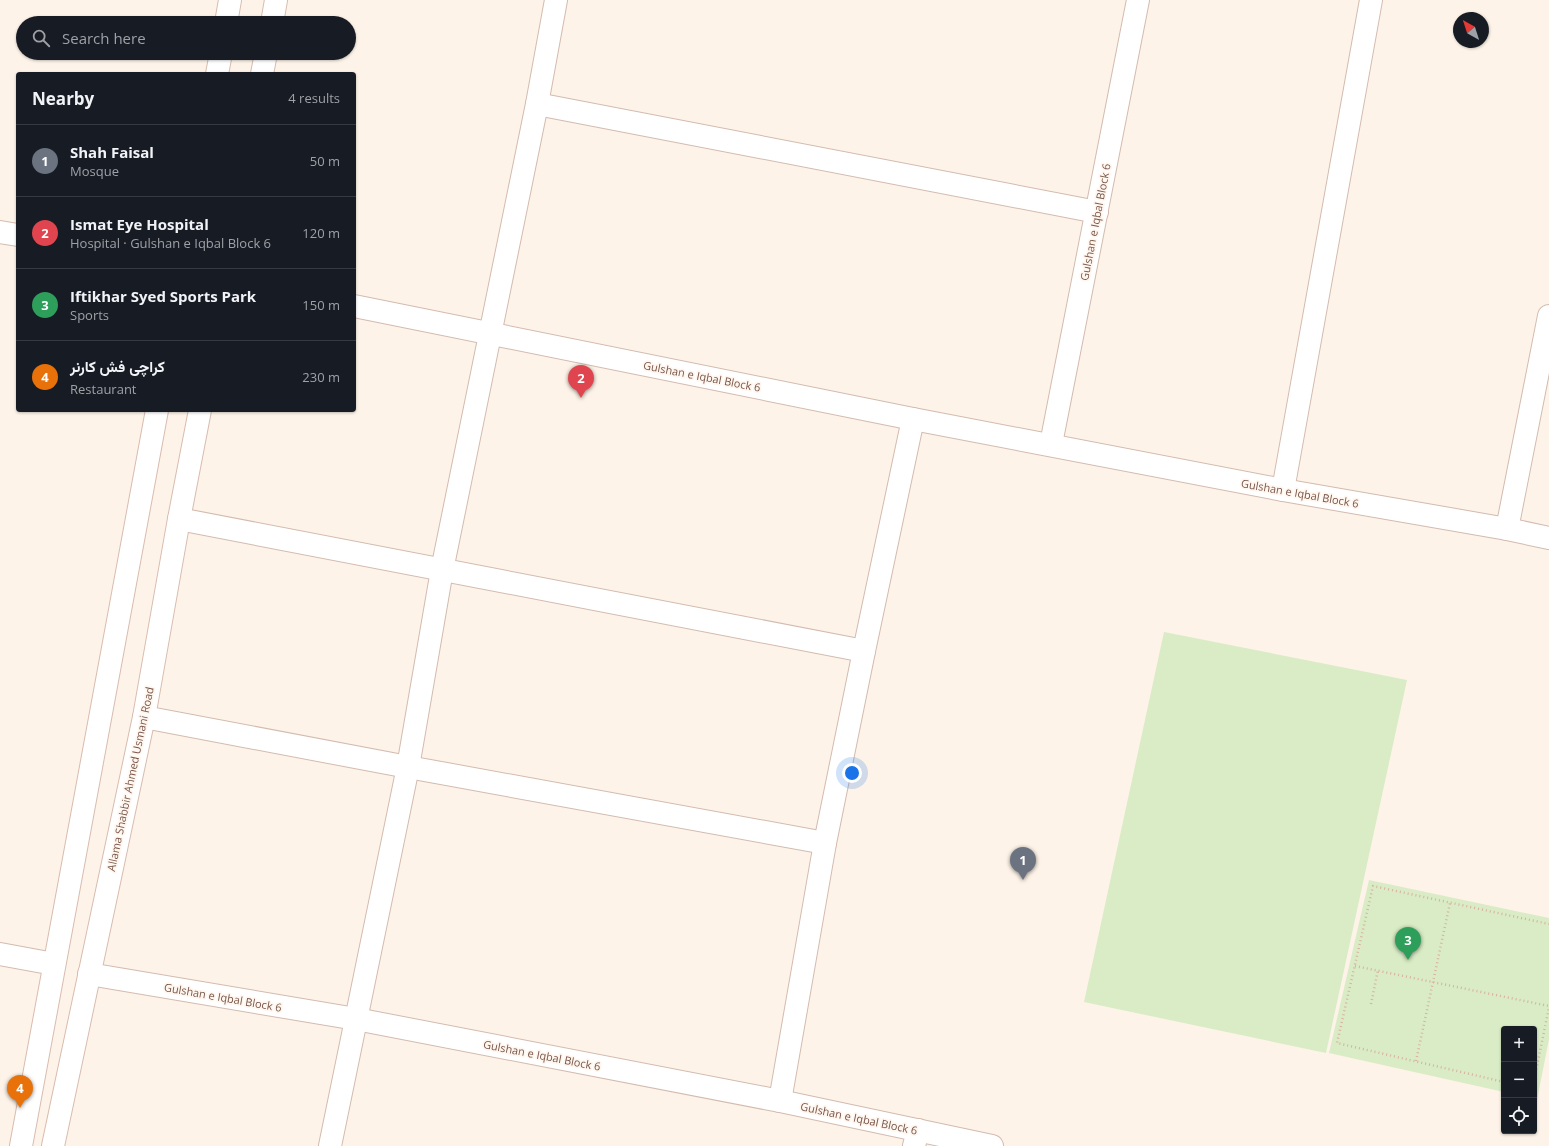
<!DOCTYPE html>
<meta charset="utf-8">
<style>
:root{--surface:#171b24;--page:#242831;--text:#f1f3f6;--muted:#9ea1a6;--line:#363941;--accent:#eb5b49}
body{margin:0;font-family:"Open Sans",Vazirmatn,sans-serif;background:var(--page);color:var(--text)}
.controls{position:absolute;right:12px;bottom:12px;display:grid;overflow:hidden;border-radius:4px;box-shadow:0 1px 3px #0004}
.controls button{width:36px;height:36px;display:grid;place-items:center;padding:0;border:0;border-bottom:1px solid var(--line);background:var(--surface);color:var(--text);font:20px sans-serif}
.compass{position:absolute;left:1453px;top:12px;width:36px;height:36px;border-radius:50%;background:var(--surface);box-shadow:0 1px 3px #0004;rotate:321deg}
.you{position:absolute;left:852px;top:773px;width:14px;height:14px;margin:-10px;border:3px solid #fff;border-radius:50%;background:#1a73e8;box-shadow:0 0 0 6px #1a73e833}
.badge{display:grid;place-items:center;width:26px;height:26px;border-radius:50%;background:var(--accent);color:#fff;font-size:13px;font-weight:700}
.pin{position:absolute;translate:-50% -33px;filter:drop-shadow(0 1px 2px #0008)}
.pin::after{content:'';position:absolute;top:21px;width:14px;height:12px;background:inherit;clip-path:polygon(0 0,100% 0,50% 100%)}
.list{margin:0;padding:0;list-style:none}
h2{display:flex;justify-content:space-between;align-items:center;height:52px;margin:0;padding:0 16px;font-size:17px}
h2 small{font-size:13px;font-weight:400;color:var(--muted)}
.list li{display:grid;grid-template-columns:26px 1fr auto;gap:12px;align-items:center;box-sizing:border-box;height:72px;padding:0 16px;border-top:1px solid var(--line)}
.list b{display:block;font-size:15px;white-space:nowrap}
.list p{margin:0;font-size:13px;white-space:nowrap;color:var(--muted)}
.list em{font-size:13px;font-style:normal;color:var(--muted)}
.icon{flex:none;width:22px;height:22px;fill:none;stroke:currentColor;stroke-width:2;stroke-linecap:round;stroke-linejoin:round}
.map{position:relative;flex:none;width:1549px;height:1146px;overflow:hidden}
.search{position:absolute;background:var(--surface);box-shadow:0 1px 3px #0004;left:16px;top:16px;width:340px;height:44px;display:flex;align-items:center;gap:10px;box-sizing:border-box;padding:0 14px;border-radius:22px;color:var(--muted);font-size:15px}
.panel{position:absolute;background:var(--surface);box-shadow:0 1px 3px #0004;left:16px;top:72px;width:340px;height:340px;border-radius:4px}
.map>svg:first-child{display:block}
.green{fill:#d9ecc5}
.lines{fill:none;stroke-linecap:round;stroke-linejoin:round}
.minor-casing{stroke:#d3bbaf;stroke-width:24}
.tertiary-casing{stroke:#d3bbaf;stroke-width:24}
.secondary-casing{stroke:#d8bcaf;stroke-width:24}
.path{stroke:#dab0a1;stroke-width:2.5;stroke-dasharray:1 3;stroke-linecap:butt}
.minor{stroke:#fff;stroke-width:22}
.tertiary{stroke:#fff;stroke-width:22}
.secondary{stroke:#fff;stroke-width:22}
.labels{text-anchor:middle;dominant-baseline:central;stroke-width:3.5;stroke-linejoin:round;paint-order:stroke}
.street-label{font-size:11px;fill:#79564a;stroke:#fff7ef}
</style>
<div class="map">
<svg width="1549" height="1146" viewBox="0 0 1549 1146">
<rect width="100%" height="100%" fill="#fdf3e8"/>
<g class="green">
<path d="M1164 632 1407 680 1326 1053 1084 1002Z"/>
<path d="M1369 880 1549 918V1039L1537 1100 1534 1099V1029H1504V1092L1329 1053Z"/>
</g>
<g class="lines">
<g class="minor-casing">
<g id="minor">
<path d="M537 104 1097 212"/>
<path d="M0 232 18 235"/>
<path d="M1051 444 1138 0"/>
<path d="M1283 490 1371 0"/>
<path d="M179 519 864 651"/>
<path d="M144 717 408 767 825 843"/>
<path d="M0 954 54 964"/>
<path d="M780 1101 825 843 864 651 913 419"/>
<path d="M330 1146 408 767 442 570 537 104 556 0"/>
<path d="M914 1146 918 1130"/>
</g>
</g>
<g class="tertiary-casing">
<g id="tertiary">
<path d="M354 306 913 419 1283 490 1507 529 1549 538"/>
<path d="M1507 529 1549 316"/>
<path d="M89 974 356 1019 780 1101 992 1146"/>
</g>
</g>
<g class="secondary-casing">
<g id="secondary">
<path d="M226 23 230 0"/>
<path d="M272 23 276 0"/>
<path d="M217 74 221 53"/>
<path d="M262 74 266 53"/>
<path d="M21 1146 157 410"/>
<path d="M53 1146 144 717 179 519 200 410"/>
</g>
</g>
<g class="path">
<path d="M1355 966 1549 1006"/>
<path d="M1371 1004 1378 970"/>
<path d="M1416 1061 1450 903"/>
<path d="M1534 1081 1549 1007"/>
<path d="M1504 1082 1337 1043 1373 886 1549 924"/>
</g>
<use href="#minor" class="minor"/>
<use href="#tertiary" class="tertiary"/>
<use href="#secondary" class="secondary"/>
</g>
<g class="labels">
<g class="street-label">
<text transform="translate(1095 222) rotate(-79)">Gulshan e Iqbal Block 6</text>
<text transform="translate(702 376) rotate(11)">Gulshan e Iqbal Block 6</text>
<text transform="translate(1300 493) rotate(10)">Gulshan e Iqbal Block 6</text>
<text transform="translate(130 779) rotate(-78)">Allama Shabbir Ahmed Usmani Road</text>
<text transform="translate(223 997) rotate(10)">Gulshan e Iqbal Block 6</text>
<text transform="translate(542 1055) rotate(11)">Gulshan e Iqbal Block 6</text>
<text transform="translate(859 1118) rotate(12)">Gulshan e Iqbal Block 6</text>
</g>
</g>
</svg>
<div class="controls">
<button>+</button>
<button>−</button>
<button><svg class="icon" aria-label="locate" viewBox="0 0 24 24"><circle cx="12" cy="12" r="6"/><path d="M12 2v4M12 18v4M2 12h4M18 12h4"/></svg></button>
</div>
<svg class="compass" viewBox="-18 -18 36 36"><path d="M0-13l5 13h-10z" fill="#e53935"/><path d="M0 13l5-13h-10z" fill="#9ea1a6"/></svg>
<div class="you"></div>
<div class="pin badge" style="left:1023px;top:880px;background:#6b7280">1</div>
<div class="pin badge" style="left:581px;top:398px;background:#e0444e">2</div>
<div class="pin badge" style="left:1408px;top:960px;background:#2e9e5b">3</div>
<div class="pin badge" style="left:20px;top:1108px;background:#e8710a">4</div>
<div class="search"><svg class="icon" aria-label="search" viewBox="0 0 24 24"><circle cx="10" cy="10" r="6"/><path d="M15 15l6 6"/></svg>Search here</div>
<section class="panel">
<h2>Nearby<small>4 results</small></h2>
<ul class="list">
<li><span class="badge" style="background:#6b7280">1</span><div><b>Shah Faisal</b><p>Mosque</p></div><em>50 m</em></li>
<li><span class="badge" style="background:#e0444e">2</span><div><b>Ismat Eye Hospital</b><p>Hospital · Gulshan e Iqbal Block 6</p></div><em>120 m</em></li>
<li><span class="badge" style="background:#2e9e5b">3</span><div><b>Iftikhar Syed Sports Park</b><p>Sports</p></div><em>150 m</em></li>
<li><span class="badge" style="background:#e8710a">4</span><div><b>کراچی فش کارنر</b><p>Restaurant</p></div><em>230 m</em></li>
</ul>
</section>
</div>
